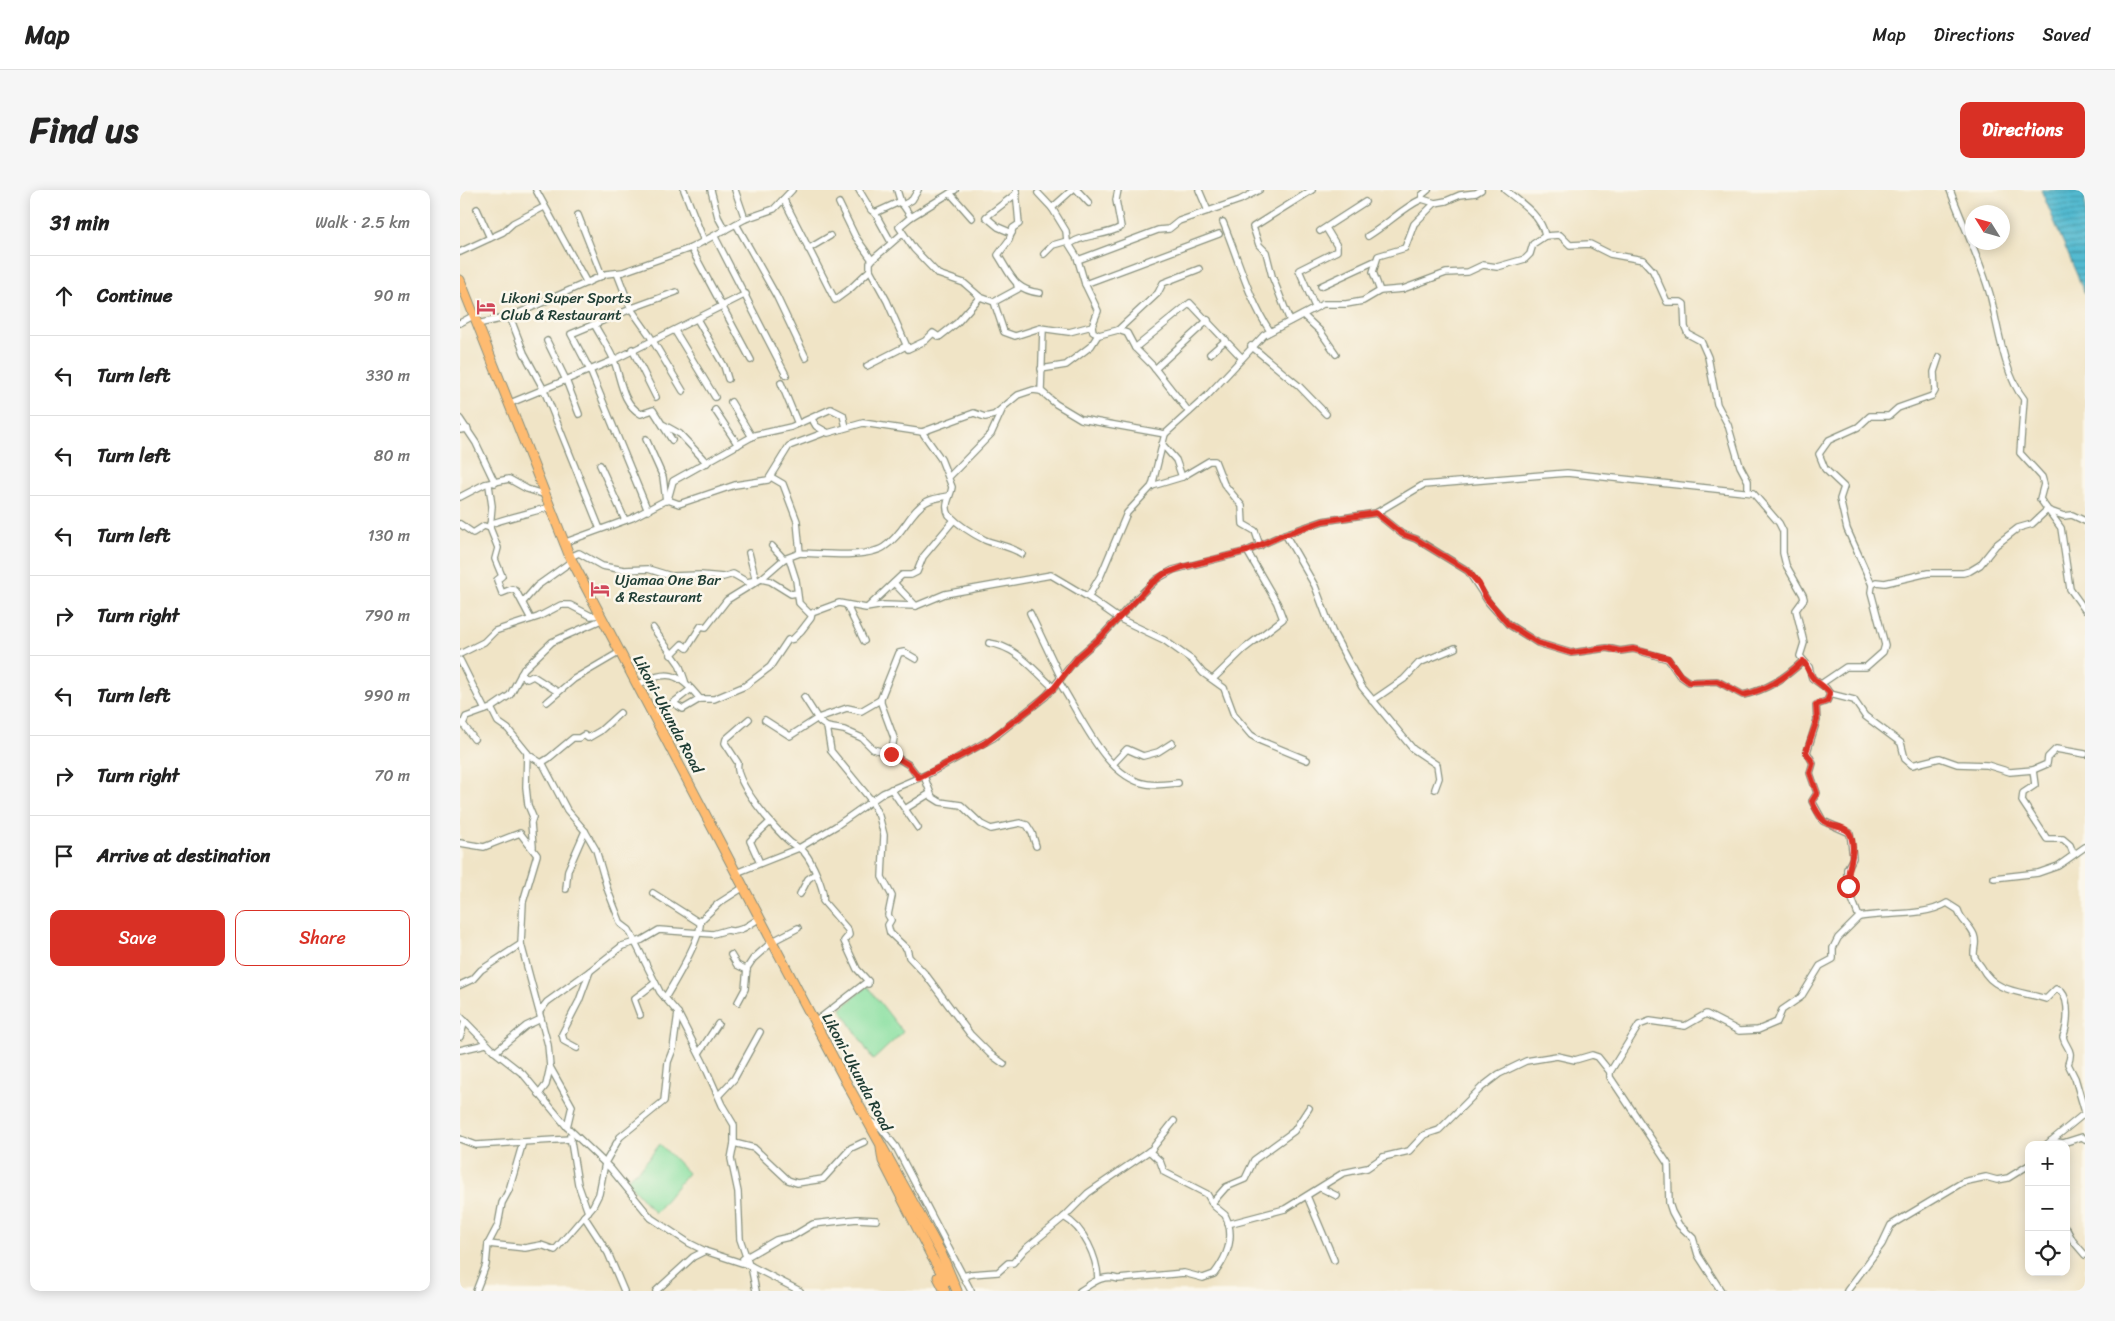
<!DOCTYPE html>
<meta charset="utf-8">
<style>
:root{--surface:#fff;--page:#f6f6f6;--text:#222;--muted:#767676;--line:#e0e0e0;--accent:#d93025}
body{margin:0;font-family:Sriracha,sans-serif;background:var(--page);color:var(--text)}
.controls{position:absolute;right:15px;bottom:15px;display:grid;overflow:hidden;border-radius:10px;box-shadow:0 2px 12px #0003}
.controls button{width:45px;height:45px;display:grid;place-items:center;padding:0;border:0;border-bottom:1px solid var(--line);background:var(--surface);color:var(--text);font:25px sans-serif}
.compass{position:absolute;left:1505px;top:15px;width:45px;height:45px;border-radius:50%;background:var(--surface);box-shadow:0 2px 12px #0003;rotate:307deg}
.stop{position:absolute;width:15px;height:15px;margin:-11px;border:4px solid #d93025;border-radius:50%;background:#fff}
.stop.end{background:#d93025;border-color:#fff;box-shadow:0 1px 5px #0008}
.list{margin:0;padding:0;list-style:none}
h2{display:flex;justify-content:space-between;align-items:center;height:65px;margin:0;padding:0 20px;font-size:21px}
h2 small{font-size:16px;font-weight:400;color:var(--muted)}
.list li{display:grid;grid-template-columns:32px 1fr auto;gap:15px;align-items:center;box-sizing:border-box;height:80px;padding:0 20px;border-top:1px solid var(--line)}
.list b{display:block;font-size:19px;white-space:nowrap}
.list em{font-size:16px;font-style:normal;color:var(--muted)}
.actions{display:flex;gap:10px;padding:15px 20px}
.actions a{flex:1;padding:11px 0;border:1px solid var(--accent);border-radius:10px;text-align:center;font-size:18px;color:var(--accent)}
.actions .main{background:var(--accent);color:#fff}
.icon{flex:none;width:28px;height:28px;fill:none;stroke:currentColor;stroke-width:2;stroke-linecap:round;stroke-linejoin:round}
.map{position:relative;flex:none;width:1625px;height:1101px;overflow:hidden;border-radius:10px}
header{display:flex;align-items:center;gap:30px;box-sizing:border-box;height:70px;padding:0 25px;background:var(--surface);border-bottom:1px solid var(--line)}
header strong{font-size:24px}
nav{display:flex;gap:28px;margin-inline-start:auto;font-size:18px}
.intro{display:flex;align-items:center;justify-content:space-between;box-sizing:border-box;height:120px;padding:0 30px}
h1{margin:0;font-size:35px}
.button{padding:12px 22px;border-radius:10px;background:var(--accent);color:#fff;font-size:18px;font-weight:700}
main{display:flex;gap:30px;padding:0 30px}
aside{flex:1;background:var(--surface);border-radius:10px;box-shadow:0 2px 12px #0003}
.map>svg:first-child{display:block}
.garden{fill:#8be0a2;stroke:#558e6b}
.water{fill:url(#water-rules);stroke:#397c82}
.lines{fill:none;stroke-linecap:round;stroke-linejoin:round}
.minor-casing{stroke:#88907d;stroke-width:8}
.highway-casing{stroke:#88907d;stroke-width:11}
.minor{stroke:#fff;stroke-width:5.5}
.highway{stroke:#febb71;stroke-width:9}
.route{stroke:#d93025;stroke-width:6}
.labels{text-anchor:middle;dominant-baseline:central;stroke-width:5;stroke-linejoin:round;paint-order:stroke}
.poi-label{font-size:15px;fill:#1f3d34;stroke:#fbf7ec;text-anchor:start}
.street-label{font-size:15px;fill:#1f3d34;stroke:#fbf7ec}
</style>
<header>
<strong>Map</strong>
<nav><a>Map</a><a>Directions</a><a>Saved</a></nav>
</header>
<div class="intro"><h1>Find us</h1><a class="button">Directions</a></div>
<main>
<aside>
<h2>31 min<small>Walk · 2.5 km</small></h2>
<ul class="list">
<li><svg class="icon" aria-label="ahead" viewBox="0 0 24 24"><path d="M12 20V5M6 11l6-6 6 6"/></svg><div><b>Continue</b></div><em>90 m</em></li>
<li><svg class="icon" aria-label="left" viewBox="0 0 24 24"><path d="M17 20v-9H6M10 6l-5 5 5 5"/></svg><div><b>Turn left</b></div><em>330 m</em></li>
<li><svg class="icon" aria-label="left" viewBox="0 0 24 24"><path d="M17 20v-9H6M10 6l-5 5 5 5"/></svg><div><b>Turn left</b></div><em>80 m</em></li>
<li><svg class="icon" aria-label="left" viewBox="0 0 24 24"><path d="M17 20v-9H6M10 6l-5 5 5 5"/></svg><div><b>Turn left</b></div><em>130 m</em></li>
<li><svg class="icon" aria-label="right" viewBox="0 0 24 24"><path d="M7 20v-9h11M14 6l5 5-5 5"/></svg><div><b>Turn right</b></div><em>790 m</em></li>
<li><svg class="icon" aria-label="left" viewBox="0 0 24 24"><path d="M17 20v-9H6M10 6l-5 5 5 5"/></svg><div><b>Turn left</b></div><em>990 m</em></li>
<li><svg class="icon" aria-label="right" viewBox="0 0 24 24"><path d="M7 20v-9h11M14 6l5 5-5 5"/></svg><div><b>Turn right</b></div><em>70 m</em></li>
<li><svg class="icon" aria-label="arrive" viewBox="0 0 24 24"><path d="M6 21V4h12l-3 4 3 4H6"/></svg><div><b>Arrive at destination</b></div></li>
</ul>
<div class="actions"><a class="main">Save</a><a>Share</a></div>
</aside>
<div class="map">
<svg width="1625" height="1101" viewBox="0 0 1625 1101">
<defs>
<pattern id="water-rules" width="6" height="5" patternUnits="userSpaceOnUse" patternTransform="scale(1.25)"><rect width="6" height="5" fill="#53bad0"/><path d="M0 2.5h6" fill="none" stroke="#4498aa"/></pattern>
</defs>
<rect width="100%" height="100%" fill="#fbf7ec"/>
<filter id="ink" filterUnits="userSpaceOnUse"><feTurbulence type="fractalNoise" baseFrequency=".02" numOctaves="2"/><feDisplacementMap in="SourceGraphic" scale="10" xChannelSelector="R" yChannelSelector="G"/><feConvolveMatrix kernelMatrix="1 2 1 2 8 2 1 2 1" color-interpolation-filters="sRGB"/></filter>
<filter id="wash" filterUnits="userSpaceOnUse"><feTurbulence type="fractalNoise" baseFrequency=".0096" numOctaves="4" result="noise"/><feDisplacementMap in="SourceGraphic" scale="20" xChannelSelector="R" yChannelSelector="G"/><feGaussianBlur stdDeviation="1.12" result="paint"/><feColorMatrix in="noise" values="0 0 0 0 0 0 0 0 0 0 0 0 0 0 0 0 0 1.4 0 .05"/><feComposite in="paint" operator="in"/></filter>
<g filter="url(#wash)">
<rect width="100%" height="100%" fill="#f0e4c6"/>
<g class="garden">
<path d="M407 796 443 842 413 870 381 819Z"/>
<path d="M200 954 228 983 195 1023 166 990 181 978Z"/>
</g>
<path class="water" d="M1581 0H1625V104Z"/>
</g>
<g filter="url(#ink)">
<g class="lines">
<g class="minor-casing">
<g id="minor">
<path d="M76 0 127 93"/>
<path d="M224 0 244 51"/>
<path d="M251 0 258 27 265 40"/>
<path d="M275 0 285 29"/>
<path d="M399 0 411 20 415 23 439 12 443 15 452 10 458 0"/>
<path d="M437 0 441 13"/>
<path d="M556 0 559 34 553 38 549 50 538 65C551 85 554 100 580 103"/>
<path d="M617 0 629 13"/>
<path d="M739 0 748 21"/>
<path d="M968 0 962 5V9L975 13"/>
<path d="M1045 0C1060 12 1082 26 1085 46"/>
<path d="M1490 0C1503 35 1521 71 1531 108 1538 138 1545 186 1564 209L1560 263 1582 287 1584 294 1580 309 1601 338 1610 399 1625 420"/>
<path d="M490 3 512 28"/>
<path d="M578 3 592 18"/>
<path d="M324 10 375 110 390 99 410 80"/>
<path d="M379 13 395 46 412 70"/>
<path d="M443 15 451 27 439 37 454 59 478 84 504 93 520 107 534 112 544 142 555 146 580 138 609 142 632 136 638 121 625 94 617 67 607 51 606 41 592 18 612 0"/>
<path d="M17 19 30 48"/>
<path d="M415 23 431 52"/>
<path d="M118 25 142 86"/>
<path d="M451 27 495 0"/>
<path d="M763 32C778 68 789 110 810 141"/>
<path d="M276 34 317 107 346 168"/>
<path d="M860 41 905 12"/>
<path d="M552 43 538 37 526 27 557 3"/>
<path d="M442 44 412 70 410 73V80L427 111 448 159 465 151 473 143 479 147 497 133 520 107"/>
<path d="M908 46C927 35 942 18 962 9"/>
<path d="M255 47 326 185"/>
<path d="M610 54C625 43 645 47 661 37L656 10 658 0"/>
<path d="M231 58 291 170"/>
<path d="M348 59 370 46"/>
<path d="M0 62 43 42 53 33 84 17"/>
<path d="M584 64 593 55 607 51"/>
<path d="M618 70 698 40 709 39 719 31 780 10 799 0"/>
<path d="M157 83 171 119 190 146 223 201"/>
<path d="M625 94 759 44"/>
<path d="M861 96 915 71"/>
<path d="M920 101 913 82 918 66 945 58 954 34 975 13 986 11 1000 5 1016 3 1021 0"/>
<path d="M534 112 558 99 557 95"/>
<path d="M855 117 839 80 877 61V56L866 38"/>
<path d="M172 118 216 102"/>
<path d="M171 119 111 144 130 180 188 321"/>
<path d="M843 125 860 141 876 164"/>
<path d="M50 127 64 163 84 200 140 339"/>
<path d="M237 129 264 176 268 189"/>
<path d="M830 131 812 86 806 62 799 55 793 37 852 0"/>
<path d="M0 133 13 126"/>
<path d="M17 134 50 127 146 84 163 82 231 58 285 29 314 19 332 0"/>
<path d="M134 134C140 145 148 157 153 168 161 187 161 213 181 224L193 220 212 250"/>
<path d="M632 136 633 142 639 145 658 140 667 143 675 158 692 175 729 222"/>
<path d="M658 140 698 103 703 93 739 79"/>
<path d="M215 141 255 207"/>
<path d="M87 151 106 190 119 224"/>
<path d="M791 156 839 196 866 224"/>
<path d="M675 158 730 113 782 168"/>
<path d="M172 159 196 207"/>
<path d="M750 164 766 150"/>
<path d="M407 176 446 156"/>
<path d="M581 179 606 175 631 156 638 145"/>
<path d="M695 179 748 130"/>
<path d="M321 193 338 234"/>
<path d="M581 201 583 139"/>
<path d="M271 212 292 247"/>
<path d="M48 214 154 170 286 104"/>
<path d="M255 220 278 255"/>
<path d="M0 229 16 253 35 293"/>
<path d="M352 229 356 236 368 243 403 233 462 242 514 223 525 227 534 225 558 205 573 200 581 201 596 214 621 229 705 244"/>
<path d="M204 235 220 244 247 273"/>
<path d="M0 240 8 239"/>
<path d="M462 242 481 269 492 297C491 307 483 314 489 325 498 334 513 344 525 350 537 355 550 356 562 364"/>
<path d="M186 249 203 287 206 311"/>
<path d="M702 254 716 270 722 287 749 271H755L764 294 782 316 783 334 795 341 800 356"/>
<path d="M140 275 165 330"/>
<path d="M311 287 323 294 337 331 340 363 324 369"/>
<path d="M489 287 531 244 542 220"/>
<path d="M29 295 32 316 30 338 38 358 35 369 42 386 37 390 42 403 52 399 56 401 71 429"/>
<path d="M692 296 722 287"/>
<path d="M0 307 25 294 49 289 67 299 86 305"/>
<path d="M208 310 219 314 275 295 308 290 329 256 366 242"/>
<path d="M916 323 942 344 956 349 1008 381 1029 413 1048 434 1078 453 1111 463 1147 458 1160 461 1173 459 1208 469 1219 485 1229 492 1257 491 1283 505C1307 500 1325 488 1343 471"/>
<path d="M0 334 13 343 24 336 30 338"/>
<path d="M30 334C50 327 69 323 90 317"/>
<path d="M825 344 855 396 872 441 902 497 953 559 977 575 979 588 975 599"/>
<path d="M103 353 172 328 208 309 213 291 295 245 331 237 371 219 383 225 386 237"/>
<path d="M289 363 296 391"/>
<path d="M340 363C360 364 407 368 424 357 443 345 450 321 466 312 473 308 482 307 489 306"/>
<path d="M110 367 119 363 142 376 164 380 188 379 211 386 241 385 263 387 273 384 287 392 297 390"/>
<path d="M329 368 336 390 339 413 350 424"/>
<path d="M301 389 310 391 331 404 337 403"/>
<path d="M434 393 456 416"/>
<path d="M1412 395 1387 339 1380 309 1384 297 1365 279 1359 264 1369 250 1398 237 1410 226H1429L1438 218 1472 206 1475 201 1474 182 1479 167"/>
<path d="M628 407 641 385 667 323 692 296 705 244 747 206 804 145 863 114H886L903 111 920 101 943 99 986 83 1008 82 1023 75 1037 77 1065 69 1070 64 1073 54 1085 46 1100 45 1110 55 1130 54 1150 64 1183 70 1193 81 1207 112H1221L1224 114 1225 137 1228 144 1241 151 1248 167 1257 214 1268 235 1280 276 1288 291V302"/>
<path d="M63 412 77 396 112 371"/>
<path d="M387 416 404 451"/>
<path d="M408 417 442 385H451L457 382 463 367 494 330"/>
<path d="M570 423 601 488"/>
<path d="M193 438 219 474 225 491"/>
<path d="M529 453C558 457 573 480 594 498"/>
<path d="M0 464 24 452 35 441 78 427 101 415H110L131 426 139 425"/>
<path d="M211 465 222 454 227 458 241 436 246 437 267 410 301 389 324 369 312 356"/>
<path d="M0 470 25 520"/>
<path d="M61 484 67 489 73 486 98 502"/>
<path d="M753 489 784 459 823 429 817 413 787 361"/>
<path d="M599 492C620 523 645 588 687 594 697 596 708 594 718 593"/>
<path d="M1361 494 1386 477H1406L1423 462 1425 455 1411 402 1412 395 1416 392 1425 393 1468 383H1503L1510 381 1520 375 1536 355 1558 338 1572 334 1587 320 1604 326 1612 325 1625 331"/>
<path d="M177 495C208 479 218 482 240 509"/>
<path d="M1370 504 1394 510 1405 526 1441 553 1445 569 1452 575 1480 568 1497 574 1527 575 1550 582 1573 580 1587 574 1588 567 1596 559 1625 564"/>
<path d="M344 507 360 532 367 537 384 540 402 548 413 559 431 564 449 575 459 588"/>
<path d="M912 511 944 489 959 473 995 458"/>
<path d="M87 512 114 489 160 462"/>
<path d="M213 513 223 519 240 509H254L285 496 310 477 328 450 333 449 341 441 351 428 352 423 379 413 406 418 424 415 456 416 485 404 591 385 628 407 658 428 704 450 732 470 743 483 764 498 774 525 791 545 801 551 847 570"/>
<path d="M31 518 38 532 48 539 69 565 83 574 107 620 125 641 136 660 148 701 161 734 169 740 200 802 218 823 243 872 262 915 274 935V953L271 969 278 1002 280 1049 289 1075"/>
<path d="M192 523 213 513 231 499"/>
<path d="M289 529 266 549 265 553 278 573C273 592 317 641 331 653 335 656 340 658 344 662 351 670 366 701 363 711L388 740 389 745 384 751 397 779 408 791V794"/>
<path d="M305 530 330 546 358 528 387 518 401 521 420 510"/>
<path d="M367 537 371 561 411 610 419 626 424 645 422 687 432 706 428 725 431 730 428 735 430 743 447 759 449 767 466 785 510 844 530 864 544 874"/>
<path d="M14 549 3 534 6 527 31 518 50 505 64 479 92 452 141 430"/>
<path d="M67 563 66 597 68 615 73 627 71 633 73 657"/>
<path d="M431 564 434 548 421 513V508L439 463 444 462 456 469"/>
<path d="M81 573 89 568 113 548H119L124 545 128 548 140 541 160 523"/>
<path d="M653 574 667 559 683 566 698 562 712 553"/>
<path d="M1573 580 1575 595 1563 603 1562 611 1587 649H1603L1610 655 1613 663"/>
<path d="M464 586 472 607 480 612 501 615 521 634 531 639 560 633 567 635 572 643 576 656"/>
<path d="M431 599 458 638"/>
<path d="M445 619 469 604"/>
<path d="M0 653 24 657 60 643 77 665 63 712 61 754 88 855 90 877 112 916 107 937"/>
<path d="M300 673 290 651 310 632"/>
<path d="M276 683 339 658 376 636 423 603 470 583 533 548 586 506 618 467 642 446 677 408 697 389 713 380 787 361 825 344 863 331 916 323 963 295 1107 283 1293 303 1319 333 1323 341V363L1326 375 1343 405 1344 409 1336 420 1344 453 1340 466 1349 477 1352 488 1366 498 1370 504 1367 511 1356 515 1357 530 1347 562 1353 573 1350 583 1357 603 1352 611 1363 631 1390 643 1393 668 1387 679V696L1399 727 1378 748 1373 758V769L1360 776 1341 807 1322 820 1317 832 1298 840 1279 841 1246 824 1225 836 1190 831 1179 835 1150 882V887L1208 974 1209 1013 1212 1022 1219 1035 1233 1048 1238 1065 1261 1101"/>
<path d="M1534 688 1578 683 1598 676 1625 657"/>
<path d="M106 699 108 680 125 641"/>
<path d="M193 703 240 733"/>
<path d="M340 704 348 689 355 684"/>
<path d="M1399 727C1425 722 1465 727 1487 713L1498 720C1501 731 1510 735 1514 745 1517 753 1514 756 1514 764 1514 769 1519 773 1522 778 1535 803 1562 801 1586 809L1596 799 1601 801C1610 811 1608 835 1603 847 1606 859 1614 859 1608 874L1615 888 1625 922"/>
<path d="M271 765 277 775 287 780"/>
<path d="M0 795 13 789 21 780 61 754"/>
<path d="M205 808C214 793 243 745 240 731L259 713 284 697"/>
<path d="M278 812 285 799 287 778 293 769 313 751 338 738"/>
<path d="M80 821 87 812 130 781"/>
<path d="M180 825 174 809 195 793"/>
<path d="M0 826 35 862 63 884 107 937 151 979 191 1028 229 1053 245 1061 291 1076 340 1101"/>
<path d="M355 832 408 791"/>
<path d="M0 847 5 831"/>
<path d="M117 858 104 851 102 844 119 811 130 781 162 756 182 750 199 740 253 744 267 740C279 744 290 734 300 728"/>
<path d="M0 860 26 854"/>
<path d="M35 862 66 836 81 829"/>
<path d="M239 863 258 834"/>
<path d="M79 904 86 895 90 877"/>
<path d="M259 905 274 889 300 842"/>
<path d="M408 929 421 938 436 957 511 1101"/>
<path d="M110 946 118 994 128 1022"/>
<path d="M0 949 16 955 111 949"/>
<path d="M1591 951 1603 953 1622 947 1625 949"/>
<path d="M274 953 294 958 328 990 337 993 363 989 391 958 404 952"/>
<path d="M1586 955 1625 923"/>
<path d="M861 998 877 1006"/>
<path d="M847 1006 874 1070"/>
<path d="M752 1013 766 997 785 989 794 970 834 941 849 918"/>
<path d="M124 1026 148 1063 164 1101"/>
<path d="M604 1027C624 1038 637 1067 638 1089"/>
<path d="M768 1034 825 1019 883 983 907 978 923 967 949 961 964 945 979 940 1022 897 1039 884 1066 871 1097 866 1115 870 1132 865 1138 867 1150 882"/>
<path d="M1606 1038 1613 1051 1625 1065"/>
<path d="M28 1054 65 1058 81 1055 95 1060 133 1016 139 1004 145 973 160 947 204 911 208 872 213 859 218 823"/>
<path d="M283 1069 316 1050 333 1046 353 1034 397 1029 416 1030"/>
<path d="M291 1076 296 1101"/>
<path d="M503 1086 511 1084 538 1082 548 1073H553L565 1059 604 1027 628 1003 692 959 714 931"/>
<path d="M16 1101 26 1075 28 1054 38 1035 42 1013 49 1000 63 952"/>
<path d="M196 1101 233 1067 245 1061"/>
<path d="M620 1101C633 1093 642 1084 658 1089L724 1083 743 1088 754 1084C767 1067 776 1046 765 1025L754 1016 747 1004 704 982 700 971 689 961"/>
<path d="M1387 1101 1422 1054 1431 1035 1503 992 1526 987 1537 990 1548 988 1569 975"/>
</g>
</g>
<g class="highway-casing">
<g id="highway">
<path d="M0 90 110 367 386 892 481 1063 497 1101"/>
<path d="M421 958 423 971 472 1067 487 1092"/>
<path d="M478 1087 485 1101"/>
</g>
</g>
<use href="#minor" class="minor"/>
<use href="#highway" class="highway"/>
</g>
</g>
<g class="lines" filter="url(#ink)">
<path class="route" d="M431 564 449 575 459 588 525 553 574 516 594 498 618 467 642 446 691 394 704 384 723 377 787 361 825 344 863 331 916 323 942 344 956 349 1008 381 1019 394 1026 408 1048 434 1078 453 1111 463 1147 458 1160 461 1173 459 1208 468 1220 485 1229 492 1257 491 1283 505C1307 500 1325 488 1343 471 1348 477 1349 484 1354 489 1360 495 1366 497 1370 504L1367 511 1356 515 1357 530 1346 562 1353 573 1350 583 1357 603 1352 611C1354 617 1360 627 1364 631 1371 638 1388 635 1391 646 1397 664 1386 678 1388 696"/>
</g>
<defs>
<g id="hotel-bare" transform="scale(1.5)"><path d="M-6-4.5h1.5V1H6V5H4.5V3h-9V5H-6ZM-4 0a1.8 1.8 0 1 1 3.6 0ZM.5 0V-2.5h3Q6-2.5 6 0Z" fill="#d1495b" stroke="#fbf7ec" stroke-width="2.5" paint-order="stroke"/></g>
</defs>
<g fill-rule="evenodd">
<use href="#hotel-bare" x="26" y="117"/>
<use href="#hotel-bare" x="140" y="399"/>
</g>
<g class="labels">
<g class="poi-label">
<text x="41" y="108">Likoni Super Sports<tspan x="41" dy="17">Club &amp; Restaurant</tspan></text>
<text x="155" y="390">Ujamaa One Bar<tspan x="155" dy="17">&amp; Restaurant</tspan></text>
</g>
<g class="street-label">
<text transform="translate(208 524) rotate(62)">Likoni-Ukunda Road</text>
<text transform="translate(397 882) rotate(62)">Likoni-Ukunda Road</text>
</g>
</g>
</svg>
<div class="controls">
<button>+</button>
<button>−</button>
<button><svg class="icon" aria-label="locate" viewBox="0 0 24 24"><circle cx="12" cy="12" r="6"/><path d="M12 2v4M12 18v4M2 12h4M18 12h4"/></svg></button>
</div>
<svg class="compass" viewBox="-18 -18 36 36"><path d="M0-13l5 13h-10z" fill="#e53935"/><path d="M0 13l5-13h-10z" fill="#767676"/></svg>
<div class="stop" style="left:1388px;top:696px"></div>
<div class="stop end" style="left:431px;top:564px"></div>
</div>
</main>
